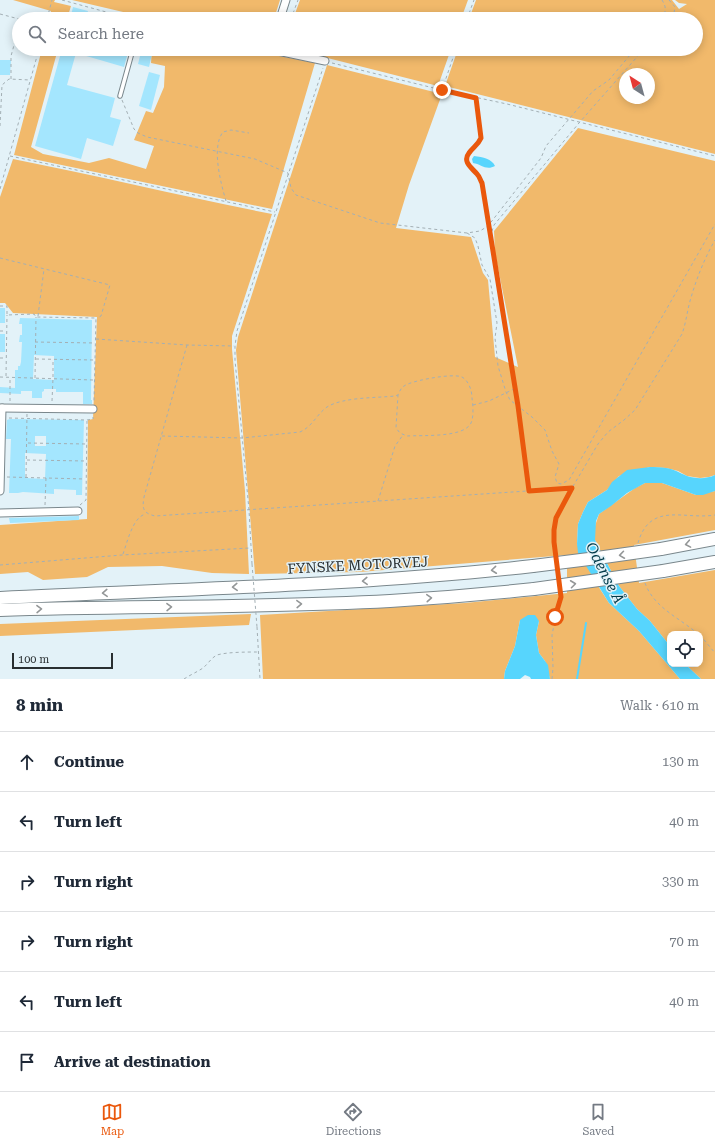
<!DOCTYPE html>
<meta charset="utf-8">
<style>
:root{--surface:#fff;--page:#f6f6f7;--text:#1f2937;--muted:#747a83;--line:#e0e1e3;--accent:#ea580c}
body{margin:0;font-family:"Roboto Serif",serif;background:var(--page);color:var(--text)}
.controls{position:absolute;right:12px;bottom:12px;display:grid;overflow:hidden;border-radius:8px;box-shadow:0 2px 10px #0003}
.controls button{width:36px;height:36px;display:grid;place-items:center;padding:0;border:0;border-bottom:1px solid var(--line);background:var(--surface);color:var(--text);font:20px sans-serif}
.compass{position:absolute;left:619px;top:68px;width:36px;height:36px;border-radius:50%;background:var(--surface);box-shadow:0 2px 10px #0003;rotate:324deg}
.scale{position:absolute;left:12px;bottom:10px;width:101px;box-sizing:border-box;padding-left:4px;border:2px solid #292f31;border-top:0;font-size:11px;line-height:14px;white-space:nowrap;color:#292f31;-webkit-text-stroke:3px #e3f2f8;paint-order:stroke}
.stop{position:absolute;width:12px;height:12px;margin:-9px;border:3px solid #ea580c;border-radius:50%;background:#fff}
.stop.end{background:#ea580c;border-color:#fff;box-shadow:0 1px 4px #0008}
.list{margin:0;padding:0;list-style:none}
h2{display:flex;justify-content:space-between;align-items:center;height:52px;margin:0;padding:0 16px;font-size:17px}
h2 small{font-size:13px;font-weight:400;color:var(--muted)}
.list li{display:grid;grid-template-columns:26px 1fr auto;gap:12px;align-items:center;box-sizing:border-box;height:60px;padding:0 16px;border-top:1px solid var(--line)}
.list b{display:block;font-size:15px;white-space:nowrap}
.list em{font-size:13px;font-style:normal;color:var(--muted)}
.icon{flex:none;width:22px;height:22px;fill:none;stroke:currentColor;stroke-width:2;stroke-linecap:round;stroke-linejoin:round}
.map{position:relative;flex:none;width:715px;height:679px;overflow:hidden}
.search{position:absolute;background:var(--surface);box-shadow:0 2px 10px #0003;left:12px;right:12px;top:12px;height:44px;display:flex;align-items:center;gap:10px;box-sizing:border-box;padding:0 14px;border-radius:22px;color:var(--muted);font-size:15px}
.sheet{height:412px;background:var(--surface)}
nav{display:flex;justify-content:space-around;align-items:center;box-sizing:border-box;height:56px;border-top:1px solid var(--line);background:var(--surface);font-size:11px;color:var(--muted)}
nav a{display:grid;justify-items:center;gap:2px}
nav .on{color:var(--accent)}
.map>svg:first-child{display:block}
.green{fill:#f1b96b;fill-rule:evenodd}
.water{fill:#57d5fd}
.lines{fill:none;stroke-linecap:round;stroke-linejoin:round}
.stream{stroke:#57d5fd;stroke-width:2}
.building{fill:#a4e6fe;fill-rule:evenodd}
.lane-casing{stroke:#7a878c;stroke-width:5.5}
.street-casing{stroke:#7a878c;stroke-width:9}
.highway-casing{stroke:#7a878c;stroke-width:14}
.path{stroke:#a3afb4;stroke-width:1;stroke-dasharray:3 3;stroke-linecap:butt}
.lane{stroke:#fff;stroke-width:3.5}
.street{stroke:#fff;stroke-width:7}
.highway{stroke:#fff;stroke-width:12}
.highway-bridge-casing{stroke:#7a878c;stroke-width:14;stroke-linecap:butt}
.path-bridge{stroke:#a3afb4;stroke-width:1;stroke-dasharray:3 3;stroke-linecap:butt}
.highway-bridge{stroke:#fff;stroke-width:12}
.oneway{stroke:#949798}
.route{stroke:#ea580c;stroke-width:5}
.labels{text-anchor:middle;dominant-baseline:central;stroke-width:3;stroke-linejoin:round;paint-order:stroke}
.street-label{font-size:14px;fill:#292f31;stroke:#e3f2f8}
.water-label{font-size:15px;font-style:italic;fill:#003a49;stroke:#e3f2f8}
</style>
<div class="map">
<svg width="715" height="679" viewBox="0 0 715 679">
<rect width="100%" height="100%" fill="#e3f2f8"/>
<g class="green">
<path d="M13 0H55L54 2 71 6 67 19H49L51 11Z"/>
<path d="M72 0H280L274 19H153Z"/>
<path d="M300 0H468L461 19H293Z"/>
<path d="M476 0H672L679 9 687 4 679 3 675 0H715V154L445 86 458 49H696V19H469ZM625 74H649V98H625Z"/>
<path d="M42 49H58L31 147 43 154 89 163 109 158 146 169 154 146 134 140 146 111 153 113 164 87 165 66 151 63 152 49H244L315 63 272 209 14 155Z"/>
<path d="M292 49H451L438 86Z"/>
<path d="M327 65 442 94 409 185 396 228 471 237 483 273 488 280 495 357 518 367 495 253 494 231 578 128 715 161V475L709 477 700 478 687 476 678 471 666 468 650 467 619 476 607 490 588 502 583 512 578 524 577 544 600 589 609 603 639 631 680 679H550L545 661 539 653 536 635 539 621 520 620 515 646 505 671 504 679H263L260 615 465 603 567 593V555L360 572 255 574 236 350 238 337Z"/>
<path d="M13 159C99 176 185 197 272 214L232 336V349L245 491 249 574 212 573 162 566 108 567 87 577 43 580 28 572 0 574V525L87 519 88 420 93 419 97 317 13 313 5 303H0V197Z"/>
<path d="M653 482 662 483 696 495 715 491V530L634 545 639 583 715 570V679H701L685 664H700V634H670V646L650 621 637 609 619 586 595 540V526L599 514 635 488 645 483Z"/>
<path d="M251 614 249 625 0 636V624Z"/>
</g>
<g class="water">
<path d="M474 156C483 157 492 159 495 166 486 171 481 164 473 163L472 159Z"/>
<path d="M650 467C655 467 661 467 666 468 674 469 680 473 687 476 696 479 707 479 715 475V491L703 495H696L662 483H645L627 493 611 506 599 514 596 521 595 540 600 550 619 586 637 609 650 621 670 646V664H685L701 679H680L639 631 609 603 578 553 577 544 578 524 583 512 588 502 607 490 612 482 627 470Z"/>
<path d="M528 615H535L539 621 536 635 539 653 548 665 550 679H531L530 677 525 675 520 679H504L505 671 515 646 520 620Z"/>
</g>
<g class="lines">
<path class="stream" d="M577 679 586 623"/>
</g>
<g class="building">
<path d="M73 7 88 11 86 19H70Z"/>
<path d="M62 49H108L116 51 117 49H129L124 67 76 53 67 85 115 98 110 117 121 120 113 146 87 138 81 159 35 146Z"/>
<path d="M141 52 152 54 149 67 138 64Z"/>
<path d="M0 60H11L10 75H0Z"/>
<path d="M149 72 160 75 151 110 139 106Z"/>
<rect x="0" y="308" width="5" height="15"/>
<path d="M20 318 92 320 91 400H92V404H83V392H56V389H44V391L42 392V398H32V391H21V394L0 393V387L15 388V370H18V366H20L21 362 22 342H19L20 335H22V324H19ZM34 355 54 356V380L33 379Z"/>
<rect x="0" y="334" width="5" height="18"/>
<path d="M10 419 84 420 82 495H76V490L54 489V494L23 492 18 493H9L11 439H6L7 420ZM35 436H46V446H35ZM25 453 46 454 45 479 25 478Z"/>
<path d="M79 516V520L10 523 9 518Z"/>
</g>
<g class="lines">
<g class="lane-casing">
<path id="lane" d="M120 96 133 49"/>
</g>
<g class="street-casing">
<g id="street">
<path d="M280 19 286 0"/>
<path d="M268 49 325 61"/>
<path d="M0 408 93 409"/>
<path d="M0 491 2 408"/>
<path d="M0 513 78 511"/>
</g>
</g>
<g class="highway-casing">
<g id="highway">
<path d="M661 549 715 539"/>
<path d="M663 571 715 562"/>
<path d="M0 598C178 589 356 586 533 566"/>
<path d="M0 610C130 606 260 608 390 601 438 598 486 594 534 589"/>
</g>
</g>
<g class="path">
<path d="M62 0 132 19"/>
<path d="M669 0 675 7 674 13 670 19"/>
<path d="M0 14 19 19"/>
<path d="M47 19 52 0"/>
<path d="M291 19 298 0"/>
<path d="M467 19 474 0"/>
<path d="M661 19C666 12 667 8 662 0"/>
<path d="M332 63 446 91 507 104 715 156"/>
<path d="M11 79V56L19 27"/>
<path d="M442 90 456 49"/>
<path d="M476 99 481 138C477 149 466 151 467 163L479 176 482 183 517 406 529 491"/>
<path d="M122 100 134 129 138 133 147 137 255 159 288 173 291 188 296 195 380 223 467 233 480 231 488 226 541 158 546 146 593 91 609 80 635 49"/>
<path d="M0 126 2 85 9 79 30 80"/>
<path d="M10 156 275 212"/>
<path d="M0 189 39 49"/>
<path d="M226 201C221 184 211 147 223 132L231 130 249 133"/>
<path d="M467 233 475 238 478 246 482 265 490 279 497 323 495 338 498 366 506 392 510 400 532 417 545 430 552 451 559 464 555 477 557 483 561 484 569 480 715 224"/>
<path d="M490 237 494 225 579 123 644 49"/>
<path d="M0 258 110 285 101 316 97 318"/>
<path d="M0 306H7V315L34 314 36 317 96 318 94 401"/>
<path d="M38 316 44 269"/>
<path d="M0 331H5"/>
<path d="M96 339 187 345 234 346"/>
<path d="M35 342 95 343"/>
<path d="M187 345 144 497C142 509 143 513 155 516L572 488"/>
<path d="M0 358H5"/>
<path d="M36 359 94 360"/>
<path d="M6 376 7 315"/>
<path d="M0 377 93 380"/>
<path d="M35 378 36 317"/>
<path d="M10 401V378"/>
<path d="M52 401 53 378V360"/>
<path d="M473 405 489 401 514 389"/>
<path d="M9 418 87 420 93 419V417"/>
<path d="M162 436 242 438 300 432C313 426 316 415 327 407 343 397 376 398 395 396L398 395C400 390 402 386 408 384 417 380 453 373 462 377 469 381 472 391 472 398 473 406 474 416 471 423 464 438 422 435 407 436L400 433 396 428 398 395"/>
<path d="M28 443 86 444"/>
<path d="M27 460 86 461"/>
<path d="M7 477 85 479"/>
<path d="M26 477 27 414"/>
<path d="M378 501 395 446 403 435"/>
<path d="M45 505 46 478"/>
<path d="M80 505 86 500 87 421"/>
<path d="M638 543C650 501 684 520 715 515"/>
<path d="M123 554C127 543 133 516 146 514"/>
<path d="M555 554 554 529 556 518 572 488 598 444 608 432 624 420 635 410 682 334C686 323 687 312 690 301 696 280 704 259 715 240"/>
<path d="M252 564 249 510 235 360V346L237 331 323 68"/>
<path d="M0 565 122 555 250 548"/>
<path d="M645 583C654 608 680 618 698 634"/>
<path d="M257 627 260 679"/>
<path d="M700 635 715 653"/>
<path d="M184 679C190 675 197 672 203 668 208 664 211 658 217 655 227 652 247 652 258 652"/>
<path d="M552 679 553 668 552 635 560 595"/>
</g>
<use href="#lane" class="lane"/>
<use href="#street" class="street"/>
<use href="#highway" class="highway"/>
<g class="highway-bridge-casing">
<g id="highway-bridge">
<path d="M533 566 597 558 661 549"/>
<path d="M534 589 663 571"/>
</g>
</g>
<path class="path-bridge" d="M252 564 257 627"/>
<use href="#highway-bridge" class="highway-bridge"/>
</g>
<defs><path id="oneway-chevron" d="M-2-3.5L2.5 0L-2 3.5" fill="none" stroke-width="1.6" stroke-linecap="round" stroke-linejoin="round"/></defs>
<g class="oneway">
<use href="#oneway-chevron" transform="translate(688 544) rotate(170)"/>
<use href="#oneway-chevron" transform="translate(622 555) rotate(172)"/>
<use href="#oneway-chevron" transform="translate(494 570) rotate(174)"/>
<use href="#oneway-chevron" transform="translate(365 581) rotate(177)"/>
<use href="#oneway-chevron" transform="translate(573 584) rotate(-7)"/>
<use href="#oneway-chevron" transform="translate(235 587) rotate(177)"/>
<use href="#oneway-chevron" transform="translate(105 593) rotate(177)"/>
<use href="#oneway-chevron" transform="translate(429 598) rotate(-4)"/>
<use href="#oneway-chevron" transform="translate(299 604) rotate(-2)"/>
<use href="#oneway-chevron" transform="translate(169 607) rotate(-1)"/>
<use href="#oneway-chevron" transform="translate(39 609) rotate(-1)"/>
</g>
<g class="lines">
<path class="route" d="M442 90 476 98 481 138C478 145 473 147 469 153 462 162 472 168 477 174 480 177 480 180 482 183L518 406 529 491 572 488 556 518 554 530V542L561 597 555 617"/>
</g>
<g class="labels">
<g class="street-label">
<text transform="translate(358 565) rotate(-3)">FYNSKE MOTORVEJ</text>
</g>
<g class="water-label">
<text transform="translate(605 573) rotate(63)">Odense Å</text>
</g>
</g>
</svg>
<div class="controls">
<button><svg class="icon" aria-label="locate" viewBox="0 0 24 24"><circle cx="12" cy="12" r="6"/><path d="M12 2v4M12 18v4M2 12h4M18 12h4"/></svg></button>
</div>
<svg class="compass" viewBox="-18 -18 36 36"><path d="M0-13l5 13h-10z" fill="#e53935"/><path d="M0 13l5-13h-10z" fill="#747a83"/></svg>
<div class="scale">100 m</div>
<div class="stop" style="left:555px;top:617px"></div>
<div class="stop end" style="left:442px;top:90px"></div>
<div class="search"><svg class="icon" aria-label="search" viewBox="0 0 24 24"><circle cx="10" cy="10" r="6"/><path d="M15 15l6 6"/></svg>Search here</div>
</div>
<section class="sheet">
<h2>8 min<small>Walk · 610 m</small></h2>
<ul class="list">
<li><svg class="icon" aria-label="ahead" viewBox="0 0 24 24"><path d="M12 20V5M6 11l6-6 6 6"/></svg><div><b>Continue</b></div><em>130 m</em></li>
<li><svg class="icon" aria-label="left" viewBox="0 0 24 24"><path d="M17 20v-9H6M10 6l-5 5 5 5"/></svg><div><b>Turn left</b></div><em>40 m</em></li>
<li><svg class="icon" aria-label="right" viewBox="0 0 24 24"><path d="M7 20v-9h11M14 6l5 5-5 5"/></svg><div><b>Turn right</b></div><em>330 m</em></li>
<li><svg class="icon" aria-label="right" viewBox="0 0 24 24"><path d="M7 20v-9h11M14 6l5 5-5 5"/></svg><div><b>Turn right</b></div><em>70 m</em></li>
<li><svg class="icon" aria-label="left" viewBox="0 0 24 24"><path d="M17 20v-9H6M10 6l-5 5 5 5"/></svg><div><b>Turn left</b></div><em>40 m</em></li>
<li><svg class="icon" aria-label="arrive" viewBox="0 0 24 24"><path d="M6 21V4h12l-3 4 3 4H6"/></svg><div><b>Arrive at destination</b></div></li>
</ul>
</section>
<nav>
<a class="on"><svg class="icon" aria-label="map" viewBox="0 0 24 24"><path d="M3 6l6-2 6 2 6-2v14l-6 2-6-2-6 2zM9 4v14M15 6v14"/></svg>Map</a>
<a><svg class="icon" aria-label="directions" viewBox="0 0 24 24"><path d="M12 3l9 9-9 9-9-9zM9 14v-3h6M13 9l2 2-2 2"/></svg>Directions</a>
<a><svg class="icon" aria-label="saved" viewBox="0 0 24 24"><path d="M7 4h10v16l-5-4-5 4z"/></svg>Saved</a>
</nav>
